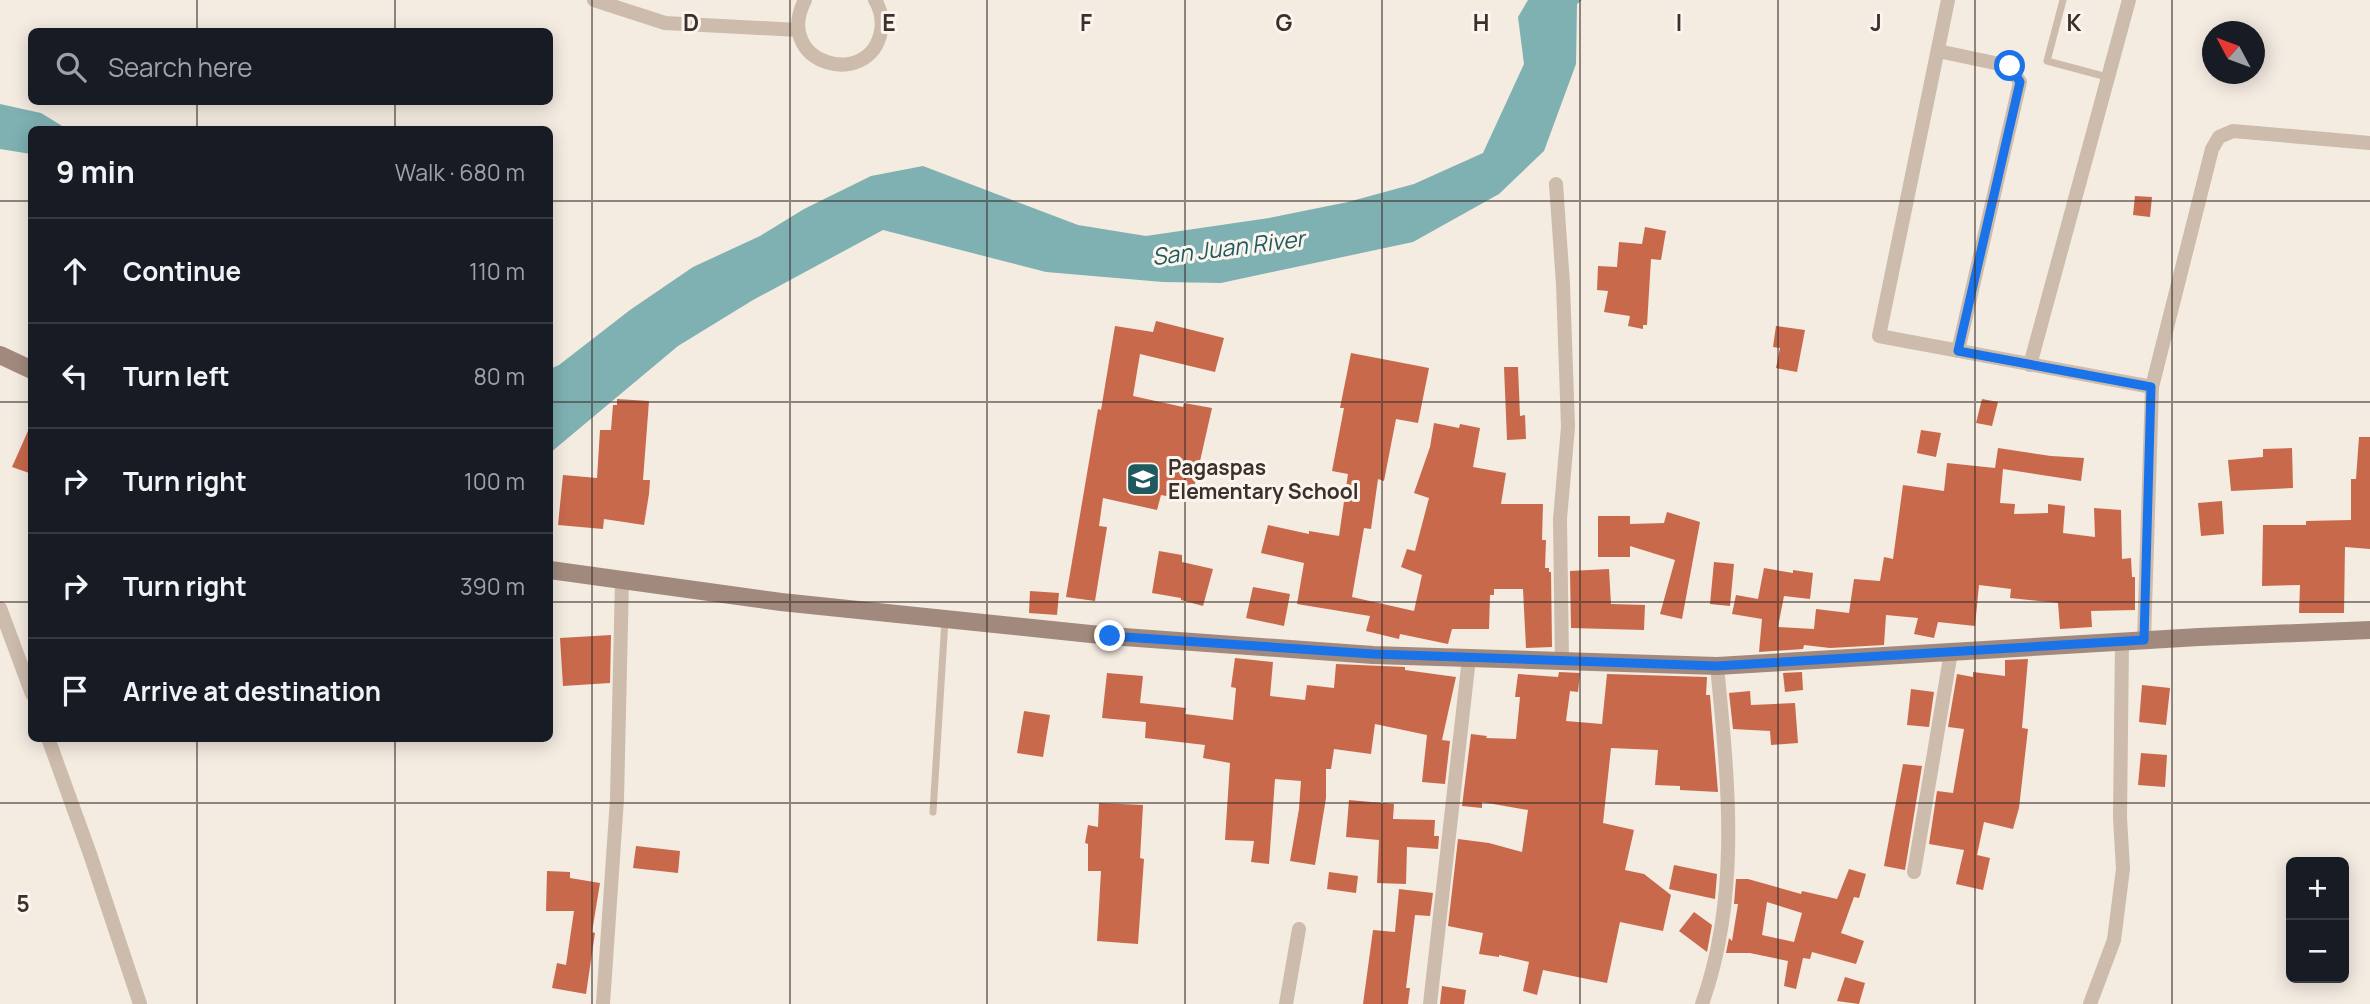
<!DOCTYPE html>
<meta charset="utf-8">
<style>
:root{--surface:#171b24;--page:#20242c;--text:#f1f3f6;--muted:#9ea1a6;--line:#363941}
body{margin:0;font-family:Manrope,sans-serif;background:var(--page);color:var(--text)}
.controls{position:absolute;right:21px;bottom:21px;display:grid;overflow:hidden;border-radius:10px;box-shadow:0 4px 18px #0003}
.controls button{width:63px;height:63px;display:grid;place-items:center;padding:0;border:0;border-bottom:2px solid var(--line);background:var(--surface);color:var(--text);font:35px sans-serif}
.compass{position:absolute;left:2202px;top:21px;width:63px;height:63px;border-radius:50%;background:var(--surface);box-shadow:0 4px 18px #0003;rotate:311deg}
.stop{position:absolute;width:21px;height:21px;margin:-16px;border:5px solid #1a73e8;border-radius:50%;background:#fff}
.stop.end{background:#1a73e8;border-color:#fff;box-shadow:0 2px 7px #0008}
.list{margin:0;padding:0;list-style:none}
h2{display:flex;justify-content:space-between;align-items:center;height:91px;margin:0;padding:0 28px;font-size:30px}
h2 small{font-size:23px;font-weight:400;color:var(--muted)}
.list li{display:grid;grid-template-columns:46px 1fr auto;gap:21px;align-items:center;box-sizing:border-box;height:105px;padding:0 28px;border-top:2px solid var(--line)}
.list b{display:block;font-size:26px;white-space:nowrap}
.list em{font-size:23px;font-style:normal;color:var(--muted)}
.icon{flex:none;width:38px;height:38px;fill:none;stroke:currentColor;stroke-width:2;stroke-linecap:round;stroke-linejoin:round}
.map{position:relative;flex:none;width:2370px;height:1004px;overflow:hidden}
.search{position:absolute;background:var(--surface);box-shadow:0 4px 18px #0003;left:28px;top:28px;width:525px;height:77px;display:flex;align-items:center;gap:18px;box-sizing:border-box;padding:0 24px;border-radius:10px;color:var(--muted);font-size:26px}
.panel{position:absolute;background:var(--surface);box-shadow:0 4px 18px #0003;left:28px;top:126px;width:525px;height:616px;border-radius:10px}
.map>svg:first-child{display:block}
.water{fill:#7fb0b2}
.building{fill:#c8694b;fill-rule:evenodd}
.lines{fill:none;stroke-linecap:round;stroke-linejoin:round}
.lane{stroke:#cdbbac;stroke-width:7}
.street{stroke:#cdbbac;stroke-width:14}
.secondary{stroke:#a18a7d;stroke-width:18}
.route{stroke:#1a73e8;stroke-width:9}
.grid{fill:none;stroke:#3b302b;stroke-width:2;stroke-opacity:0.55}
.labels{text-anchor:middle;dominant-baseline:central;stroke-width:6;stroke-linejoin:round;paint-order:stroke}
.poi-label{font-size:21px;font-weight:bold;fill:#3b302b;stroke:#fbf5ee;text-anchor:start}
.water-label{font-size:23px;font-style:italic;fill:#1f5a5e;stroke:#fbf5ee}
.grid-label{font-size:23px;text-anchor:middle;font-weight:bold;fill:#3b302b;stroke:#fbf5ee;stroke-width:6;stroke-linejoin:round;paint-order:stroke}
</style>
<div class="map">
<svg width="2370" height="1004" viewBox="0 0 2370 1004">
<rect width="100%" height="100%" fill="#f4ebe1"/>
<g class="water">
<path d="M1528 0H1582L1577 4 1576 64 1544 151 1499 194 1413 242 1221 283 1163 282 1046 272 883 230 753 300 678 346 550 453V369L559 365 630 310 693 267 760 236 804 209 871 176 923 166 1078 225 1146 236 1269 218 1348 202 1414 184 1483 153 1524 64 1518 17Z"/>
<path d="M0 104 41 113 67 129 32 130 31 154 0 149Z"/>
</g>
<g class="building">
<path d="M2135 196 2152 197 2150 217 2133 215Z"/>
<path d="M1645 227 1666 231 1661 260 1651 259 1647 325H1643V329L1628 326 1630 316 1604 312 1608 291 1597 290 1598 266 1617 267 1619 242 1642 244Z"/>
<path d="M1156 321 1224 338 1215 372 1140 354 1133 396 1183 407 1184 403 1212 408 1191 501 1161 495 1157 510 1103 498 1099 526 1107 527 1095 601 1066 597 1098 409 1101 410 1115 326 1153 332Z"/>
<path d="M1776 326 1805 330 1797 372 1776 368 1780 348 1773 347Z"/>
<path d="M1351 353 1429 368 1418 423 1396 419 1384 481 1378 479 1371 529 1364 528 1352 597 1414 611 1422 575 1401 567 1407 549 1415 551 1429 498 1414 493 1430 447 1434 423 1459 428 1460 424 1480 428 1473 467 1506 473 1501 504H1543L1542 540H1546L1545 568H1549V572H1551L1552 647 1526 648 1523 589H1494V595H1490L1489 629H1452L1448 644 1400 634 1399 639 1366 631 1370 616 1297 604 1304 563 1261 553 1268 525 1309 534V531L1339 536 1348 474 1332 471 1344 408H1340Z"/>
<path d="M1504 367H1518L1520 416 1525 415 1526 439 1507 440Z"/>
<path d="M617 399 649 401 643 480H650L649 494 644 525 604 519 603 529 558 525 563 475 597 478 600 430H611L613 405H617Z"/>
<path d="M1982 399 1998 402 1992 426 1976 423Z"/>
<path d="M32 422V474L12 467Z"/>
<path d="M1921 430 1941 433 1936 457 1917 453Z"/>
<path d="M2359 437H2370V549L2345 547 2344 613H2299L2300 585 2262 586 2263 525H2306V521L2351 520V479H2356Z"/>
<path d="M1998 448 2051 456 2084 458 2081 481 2003 469 2000 503 2015 504 2014 514 2048 513V504L2065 506 2063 533 2095 537 2094 508 2121 510 2122 559 2131 558 2132 577H2135V610L2091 611 2092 627 2060 629 2058 603 2010 598 2011 589 1979 585 1975 626 1938 622 1934 638 1914 634 1918 618 1886 615 1884 645 1830 648 1804 645 1803 649 1759 652 1762 619 1732 614 1736 595 1758 599 1764 568 1793 573V570L1813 573 1810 599 1784 596 1778 627 1814 629 1816 609 1849 613 1854 579 1880 581 1884 557 1893 559 1903 485 1944 491 1947 463 1995 468Z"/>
<path d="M2292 448 2293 488 2231 491 2228 460 2263 457V449Z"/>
<path d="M2222 501 2224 534 2201 536 2198 503Z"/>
<path d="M1667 512 1700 522 1682 619 1660 614 1675 560 1630 546V557H1598V516H1630V524L1664 523Z"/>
<path d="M1159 551 1182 555V562L1213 569 1203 606 1181 600V598L1152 593Z"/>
<path d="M1714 562 1734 564 1730 606 1710 604Z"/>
<path d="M1609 569 1611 604 1645 605 1644 630 1571 628 1570 571Z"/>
<path d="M1253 587 1290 594 1284 626 1246 618Z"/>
<path d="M1030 591 1059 593 1057 615 1029 613Z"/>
<path d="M611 635 610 683 563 686 560 638Z"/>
<path d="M1235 658 1273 662 1270 696 1305 700 1307 685 1334 688 1336 664 1405 667V670L1456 677 1442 740 1450 741 1445 784 1422 782 1427 735 1375 724 1371 754 1334 749 1331 769H1326V798L1315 865 1290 861 1299 809 1301 781 1275 779 1269 864 1251 862 1254 841 1225 840 1230 763 1203 758 1205 745 1145 738 1146 722 1102 718 1107 673 1143 676 1140 703 1186 708 1185 714 1233 720 1236 688 1231 687Z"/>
<path d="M2028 659 2022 728 2028 729 2019 808 2013 829 1984 822 1977 855 1990 858 1983 890 1956 884 1964 850 1929 844 1937 791 1953 793 1964 729 1948 727 1957 674 1973 677V672L2005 676V660Z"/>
<path d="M1559 672 1580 673 1578 692 1570 691 1566 721 1602 724 1607 674 1707 677 1706 695H1710L1718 792 1680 790V786L1655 785 1658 750 1611 748 1603 823 1634 830 1625 870 1644 874 1671 895 1663 931 1620 922 1607 983 1543 970 1537 995 1523 991 1529 962 1499 955V957L1479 954 1483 933 1448 926 1458 839 1489 843 1522 852 1528 810 1482 802V808L1462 806 1471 734 1487 736 1486 738 1516 739 1520 697H1515L1518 674 1558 677Z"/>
<path d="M1802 672 1803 690 1785 692 1783 673Z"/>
<path d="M2142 685 2170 688 2166 725 2139 722Z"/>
<path d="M1911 689 1934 692 1929 727 1907 725Z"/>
<path d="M1750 691 1751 705 1795 703 1798 743 1771 745 1770 731 1733 729 1729 693Z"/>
<path d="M1024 711 1050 715 1043 757 1017 753Z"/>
<path d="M2141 753 2167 755 2165 787 2138 785Z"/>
<path d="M1903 764 1922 766 1905 870 1884 866Z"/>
<path d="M1349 800 1394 804 1393 819 1435 820 1434 836H1439L1438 849 1407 847 1406 884 1377 883 1379 840 1346 837Z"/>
<path d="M1099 803 1143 805 1140 858 1144 859 1138 944 1097 941 1101 871H1088V844L1085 843 1088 825 1098 827Z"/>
<path d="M636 846 680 851 678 873 633 868Z"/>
<path d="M1674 865 1717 874 1715 899 1669 889Z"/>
<path d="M1849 869 1866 874 1859 898 1854 897 1841 933 1864 941 1856 964 1812 952 1810 959 1803 958 1796 989 1784 986 1788 961 1750 953H1726L1729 938 1732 941 1738 904H1734L1736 879H1748L1801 894 1802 891 1837 899ZM1767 902 1802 913 1794 942 1762 935Z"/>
<path d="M547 871 570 872V878L600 883 592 932 595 933 586 994 552 988 557 963 566 965 574 911H546Z"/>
<path d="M1329 872 1358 876 1356 893 1327 889Z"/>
<path d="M1399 889 1433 893 1430 916 1415 915 1406 988H1410L1408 1004H1363L1373 930 1395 932Z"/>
<path d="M1694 912 1712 925 1707 952 1679 931Z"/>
<path d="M1845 977 1865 983 1859 1004 1837 1001Z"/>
<path d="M1442 986 1466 990 1464 1004H1440Z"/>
</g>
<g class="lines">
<g class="lane">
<path d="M2063 0 2047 61 2107 77"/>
<path d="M933 812 945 620"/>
</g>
<g class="street">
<path d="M594 0 665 23 798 30"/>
<path d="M805 0C772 64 870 91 881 31 883 20 881 10 875 0"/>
<path d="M1948 0 1879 336 2152 387 2144 640"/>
<path d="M1938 51 2009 66 2020 82 1958 351"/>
<path d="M1556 184 1563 284 1568 427 1560 519 1562 661"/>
<path d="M2030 365 2129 0"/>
<path d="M2152 387 2212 149 2219 137 2233 131 2370 143"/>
<path d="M0 608 32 694"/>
<path d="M48 738 90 854 140 1004"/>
<path d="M1914 872 1951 652"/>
<path d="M603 1004 617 799 622 580"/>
<path d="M1286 1004 1299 929"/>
<path d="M1430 1004 1469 658"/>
<path d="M1702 1004C1741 895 1728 779 1717 666"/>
<path d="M2090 1004 2114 940 2123 869 2120 818 2122 642"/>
</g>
<g class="secondary">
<path d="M0 355 32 370"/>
<path d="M550 570 781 602 1110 636 1373 655 1562 661 1717 666 2199 637 2370 630"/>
</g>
</g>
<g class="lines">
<path class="route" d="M1110 636 1373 654 1717 666 2144 640 2151 387 1958 351 2020 82 2010 66"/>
</g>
<path class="grid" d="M197 0V32M395 0V32M592 0V1004M790 0V1004M987 0V1004M1185 0V1004M1382 0V1004M1580 0V1004M1778 0V1004M1975 0V1004M2172 0V1004M197 102V130M395 102V130M0 201H32M550 201H2370M0 402H32M550 402H2370M0 602H32M550 602H2370M197 738V1004M395 738V1004M0 803H2370"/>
<defs>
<g id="school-square" transform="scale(1.75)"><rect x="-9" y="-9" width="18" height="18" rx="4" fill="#1f5a5e" stroke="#fbf5ee"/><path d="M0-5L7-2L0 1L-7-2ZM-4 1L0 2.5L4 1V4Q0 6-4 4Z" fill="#fff"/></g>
</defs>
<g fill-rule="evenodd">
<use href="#school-square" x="1143" y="479"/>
</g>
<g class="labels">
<g class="poi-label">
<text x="1168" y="467">Pagaspas<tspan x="1168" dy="24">Elementary School</tspan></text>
</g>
<g class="water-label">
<text transform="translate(1228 247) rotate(-7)">San Juan River</text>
</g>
</g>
<g class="grid-label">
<text x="691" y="31">D</text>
<text x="889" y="31">E</text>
<text x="1086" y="31">F</text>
<text x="1284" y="31">G</text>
<text x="1481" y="31">H</text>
<text x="1679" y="31">I</text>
<text x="1876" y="31">J</text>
<text x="2074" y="31">K</text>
<text x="23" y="912">5</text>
</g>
</svg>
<div class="controls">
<button>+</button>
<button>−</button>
</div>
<svg class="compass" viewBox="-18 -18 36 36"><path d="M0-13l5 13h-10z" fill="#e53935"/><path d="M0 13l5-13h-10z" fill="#9ea1a6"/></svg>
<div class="stop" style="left:2010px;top:66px"></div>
<div class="stop end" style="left:1110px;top:636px"></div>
<div class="search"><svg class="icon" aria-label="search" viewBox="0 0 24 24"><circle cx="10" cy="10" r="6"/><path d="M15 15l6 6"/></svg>Search here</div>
<section class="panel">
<h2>9 min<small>Walk · 680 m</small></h2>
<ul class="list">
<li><svg class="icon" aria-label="ahead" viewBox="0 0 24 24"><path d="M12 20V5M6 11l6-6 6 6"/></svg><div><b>Continue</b></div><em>110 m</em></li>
<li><svg class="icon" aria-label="left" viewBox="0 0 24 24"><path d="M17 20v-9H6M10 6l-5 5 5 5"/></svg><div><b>Turn left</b></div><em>80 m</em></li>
<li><svg class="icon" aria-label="right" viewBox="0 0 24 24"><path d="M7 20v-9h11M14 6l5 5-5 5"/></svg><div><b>Turn right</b></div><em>100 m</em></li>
<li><svg class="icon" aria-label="right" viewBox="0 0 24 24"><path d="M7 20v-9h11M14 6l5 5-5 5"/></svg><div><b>Turn right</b></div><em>390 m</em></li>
<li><svg class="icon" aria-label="arrive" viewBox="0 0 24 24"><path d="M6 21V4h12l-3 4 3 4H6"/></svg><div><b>Arrive at destination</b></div></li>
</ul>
</section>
</div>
